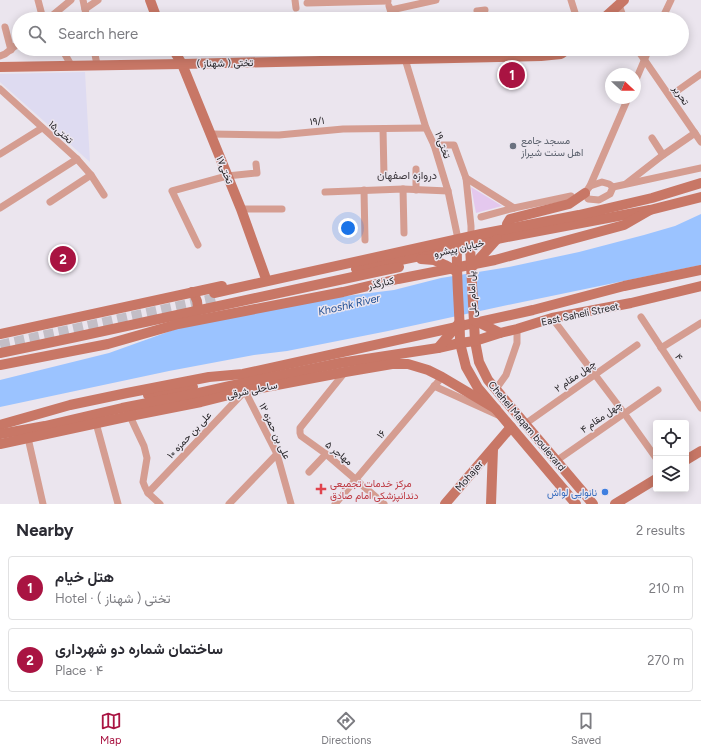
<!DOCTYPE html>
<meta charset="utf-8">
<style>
:root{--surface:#fff;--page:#f7f7f7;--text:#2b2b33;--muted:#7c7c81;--line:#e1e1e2;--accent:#a91442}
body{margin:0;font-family:Figtree,Vazirmatn,sans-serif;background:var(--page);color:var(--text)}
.controls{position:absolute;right:12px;bottom:12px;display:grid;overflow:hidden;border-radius:4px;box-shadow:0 2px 10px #0003}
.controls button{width:36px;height:36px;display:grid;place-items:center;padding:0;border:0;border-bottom:1px solid var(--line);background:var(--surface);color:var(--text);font:20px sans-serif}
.compass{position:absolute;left:605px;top:68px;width:36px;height:36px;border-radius:50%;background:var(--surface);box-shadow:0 2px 10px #0003;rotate:112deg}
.you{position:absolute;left:348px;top:228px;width:14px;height:14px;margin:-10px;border:3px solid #fff;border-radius:50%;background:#1a73e8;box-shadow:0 0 0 6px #1a73e833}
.badge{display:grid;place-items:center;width:26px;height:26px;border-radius:50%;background:var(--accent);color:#fff;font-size:13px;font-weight:700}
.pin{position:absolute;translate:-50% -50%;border:2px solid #fff;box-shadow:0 1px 4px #0006}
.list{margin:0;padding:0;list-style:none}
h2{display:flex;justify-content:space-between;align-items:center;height:52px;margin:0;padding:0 16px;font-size:17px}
h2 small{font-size:13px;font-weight:400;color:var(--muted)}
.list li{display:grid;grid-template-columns:26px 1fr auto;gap:12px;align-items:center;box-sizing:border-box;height:64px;margin:0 8px 8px;padding:0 8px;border:1px solid var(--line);border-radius:4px}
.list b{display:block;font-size:15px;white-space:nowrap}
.list p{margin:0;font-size:13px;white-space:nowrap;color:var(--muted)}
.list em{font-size:13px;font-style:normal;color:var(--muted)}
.icon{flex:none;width:22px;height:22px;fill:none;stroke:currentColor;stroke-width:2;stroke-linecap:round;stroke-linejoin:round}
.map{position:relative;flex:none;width:701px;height:504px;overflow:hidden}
.search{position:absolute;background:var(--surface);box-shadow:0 2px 10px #0003;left:12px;right:12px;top:12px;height:44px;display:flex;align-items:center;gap:10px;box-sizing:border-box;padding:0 14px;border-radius:22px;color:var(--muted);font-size:15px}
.sheet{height:196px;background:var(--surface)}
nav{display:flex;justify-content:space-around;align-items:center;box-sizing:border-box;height:56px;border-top:1px solid var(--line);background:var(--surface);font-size:11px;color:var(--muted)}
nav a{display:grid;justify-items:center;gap:2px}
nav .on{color:var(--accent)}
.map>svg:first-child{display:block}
.education{fill:#dedbf1}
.green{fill:#e4c8ee}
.water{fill:#9bc3ff}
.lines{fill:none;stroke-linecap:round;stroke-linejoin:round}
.secondary-tunnel{stroke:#c3bec6;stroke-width:10;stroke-dasharray:10 5;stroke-linecap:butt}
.street{stroke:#d59d91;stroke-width:7}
.secondary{stroke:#c87766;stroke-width:10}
.secondary-bridge{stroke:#c87766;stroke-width:10}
.worship-dot{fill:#6b7280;stroke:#ebe5ee;stroke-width:1.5}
.health-dot{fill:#e0444e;stroke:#ebe5ee;stroke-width:1.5}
.shop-dot{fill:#3f7fe0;stroke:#ebe5ee;stroke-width:1.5}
.labels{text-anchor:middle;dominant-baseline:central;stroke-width:3;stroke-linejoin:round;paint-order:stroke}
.street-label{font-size:10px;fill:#252326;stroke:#ebe5ee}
.worship-label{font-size:10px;fill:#5b616d;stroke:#ebe5ee;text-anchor:start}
.health-label{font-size:10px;fill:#be3a42;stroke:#ebe5ee;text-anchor:start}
.shop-label{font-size:10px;fill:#366cbe;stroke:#ebe5ee;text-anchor:end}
.neighbourhood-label{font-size:11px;fill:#3f3a40;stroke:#ebe5ee}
.water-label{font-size:11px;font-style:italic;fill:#1e4d93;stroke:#ebe5ee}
</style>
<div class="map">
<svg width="701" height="504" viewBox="0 0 701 504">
<rect width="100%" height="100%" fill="#ebe5ee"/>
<path class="education" d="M85 72 87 109 90 162 0 82V74Z"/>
<path class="green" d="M471 187 502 206 476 213Z"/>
<path class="water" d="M701 214V265L503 306 388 331 287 351 254 355 169 371 0 407V380L109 353 176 329 322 299 394 290 441 278 509 267 579 252 644 235 675 226Z"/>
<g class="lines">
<path class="secondary-tunnel" d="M0 345 216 298"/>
<g class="street">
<path d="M38 0 43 19"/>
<path d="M83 0 87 19"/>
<path d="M295 0 296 8"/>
<path d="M571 0 577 19"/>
<path d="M307 3 388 1"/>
<path d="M619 5 624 19"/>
<path d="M389 6 393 19"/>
<path d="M85 9 98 0"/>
<path d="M391 10 436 0"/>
<path d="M48 19 71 0"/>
<path d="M479 19 477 11 485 10"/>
<path d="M662 19 671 0"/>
<path d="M5 27 11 50"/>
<path d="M62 49 71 65"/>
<path d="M94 49 97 65"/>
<path d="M402 49 426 128 434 145 448 191 458 239"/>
<path d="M486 49 489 57"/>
<path d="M637 49 701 142"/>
<path d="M0 56 5 54 19 43"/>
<path d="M635 82 649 49"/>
<path d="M0 89 77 159 91 175 104 195"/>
<path d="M670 96 701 74"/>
<path d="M383 129 384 176"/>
<path d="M210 134 279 135 343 129 426 128"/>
<path d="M652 138 663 155"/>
<path d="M434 145H454L466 178 471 226V240"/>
<path d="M0 154 42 128"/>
<path d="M416 169V190"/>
<path d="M466 178 514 208"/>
<path d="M602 182 609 184 613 187 610 194 599 200 588 199 585 193 590 186Z"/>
<path d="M627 183 663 155 695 133"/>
<path d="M590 186 628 98"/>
<path d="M613 187 701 168"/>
<path d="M403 189 404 233"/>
<path d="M364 190 365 240"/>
<path d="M325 192 403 189 448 191"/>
<path d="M50 202 91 175"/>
<path d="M0 208 77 159"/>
<path d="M241 209H282"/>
<path d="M481 217 514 208 571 196"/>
<path d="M198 245 172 191 227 176 257 173 256 164"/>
<path d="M641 317 701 408"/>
<path d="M552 318 624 413 656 458"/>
<path d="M661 348 701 323"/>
<path d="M345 372 300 428V433L301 436 326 454 384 504"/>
<path d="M434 386 498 415"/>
<path d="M496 389 506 375 517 343V329"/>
<path d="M130 416 135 427 144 446 147 458 143 482 145 487 148 493 160 504"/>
<path d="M96 423 118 504"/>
<path d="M525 424 637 345"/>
<path d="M28 438 43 504"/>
<path d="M556 461 658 390"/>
<path d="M309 472 326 454"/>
<path d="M148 493 245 391 277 454 291 504"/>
<path d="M229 504 277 454"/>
<path d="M335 504 442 377"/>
</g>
<g class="secondary">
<path d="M150 0 157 19"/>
<path d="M603 19 624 0"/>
<path d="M173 49 182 64 241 209 265 276"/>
<path d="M0 67 182 64 541 56 561 54 568 49"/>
<path d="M507 228V224L510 219 569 204 585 193"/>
<path d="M356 269 430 254 497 239 650 210 701 197"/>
<path d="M192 292C197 298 199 303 197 311"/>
<path d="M214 293 481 234 579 215 652 198 701 183"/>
<path d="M0 334 222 286"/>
<path d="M475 341 479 362 488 380 593 504"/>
<path d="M460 343 466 367 478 388 576 504"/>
<path d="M0 353 76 337 399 267"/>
<path d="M0 365 108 344 178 324 343 292 398 279 495 260 624 225 650 210"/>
<path d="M148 395 193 387"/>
<path d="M0 425 70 405 127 393 209 377 243 374 533 310 624 286 701 270"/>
<path d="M0 434 45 426 122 408 199 393 230 386 340 363 438 348 460 343 475 341 500 333 517 329 552 318 631 303 701 286"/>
<path d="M0 444 130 416 201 402 245 391 345 372 392 364H408L428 370 442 377 496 409"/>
<path d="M686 460 701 451"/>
<path d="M445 504 511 427"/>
<path d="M491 504 493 449"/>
<path d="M615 504 656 479"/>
</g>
<g class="secondary-bridge">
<path d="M470 246 475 341"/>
<path d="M457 248C456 280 460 311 460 343"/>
<path d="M421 259 434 260 445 265 456 271"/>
<path d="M471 268 497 239"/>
<path d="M474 320 500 333"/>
<path d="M438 348 460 322"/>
</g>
</g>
<circle class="worship-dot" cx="513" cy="146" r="4"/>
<path class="health-dot" d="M319 483h4v4h4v4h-4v4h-4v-4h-4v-4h4z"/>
<circle class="shop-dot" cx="605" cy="492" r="4"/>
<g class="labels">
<g class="street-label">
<text transform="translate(225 63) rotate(-1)">تختی ( شهناز )</text>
<text transform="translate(681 95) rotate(56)">تحریر</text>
<text transform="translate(317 121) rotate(-5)">۱۹/۱</text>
<text transform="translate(61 132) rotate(42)">تختی۱۵</text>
<text transform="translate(443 145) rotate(70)">تختی۱۹</text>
<text transform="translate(225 170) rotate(68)">تختی۱۷</text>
<text transform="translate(459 248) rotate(-13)">خیابان پیشرو</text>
<text transform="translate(381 283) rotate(-13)">کنارگذر</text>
<text transform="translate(472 294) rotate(-93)">پل امام علی</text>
<text transform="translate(580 314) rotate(-12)">East Saheli Street</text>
<text transform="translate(679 357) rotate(56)">۴</text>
<text transform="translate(575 376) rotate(-35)">چهل مقام ۲</text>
<text transform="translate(252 390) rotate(-12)">ساحلی شرقی</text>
<text transform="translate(601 417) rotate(-35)">چهل مقام ۴</text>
<text transform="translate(527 426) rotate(50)">Chehel Maqam boulevard</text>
<text transform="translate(275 431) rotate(65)">۱۲ علی بن حمزه</text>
<text transform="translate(381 434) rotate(-50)">۱۶</text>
<text transform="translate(189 435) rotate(-47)">۱۰ علی بن حمزه</text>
<text transform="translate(339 453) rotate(39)">۵ مهاجر</text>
<text transform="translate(469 476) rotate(-49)">Mohajer</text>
</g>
<g class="worship-label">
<text x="521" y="140">مسجد جامع<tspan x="521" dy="12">اهل سنت شیراز</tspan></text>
</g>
<g class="health-label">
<text x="330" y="483">مرکز خدمات تجمیعی<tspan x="330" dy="12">دندانپزشکی امام صادق</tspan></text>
</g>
<g class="shop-label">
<text x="597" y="492">نانوایی لواش</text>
</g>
<g class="neighbourhood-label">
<text x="407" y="175">دروازه اصفهان</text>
</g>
<g class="water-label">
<text transform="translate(349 305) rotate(-13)">Khoshk River</text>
</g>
</g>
</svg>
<div class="controls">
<button><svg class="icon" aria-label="locate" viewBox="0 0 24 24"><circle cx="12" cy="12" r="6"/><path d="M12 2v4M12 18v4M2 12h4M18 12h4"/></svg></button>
<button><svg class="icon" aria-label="layers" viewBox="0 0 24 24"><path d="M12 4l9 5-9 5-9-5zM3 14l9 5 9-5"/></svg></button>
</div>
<svg class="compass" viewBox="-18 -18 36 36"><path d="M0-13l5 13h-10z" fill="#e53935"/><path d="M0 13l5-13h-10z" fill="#7c7c81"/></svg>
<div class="you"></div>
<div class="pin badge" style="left:512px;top:75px">1</div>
<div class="pin badge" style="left:63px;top:259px">2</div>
<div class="search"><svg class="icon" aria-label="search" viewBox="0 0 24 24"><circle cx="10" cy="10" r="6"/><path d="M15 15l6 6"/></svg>Search here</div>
</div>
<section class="sheet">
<h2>Nearby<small>2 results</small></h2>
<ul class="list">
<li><span class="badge">1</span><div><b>هتل خیام</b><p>Hotel · تختی ( شهناز )</p></div><em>210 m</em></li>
<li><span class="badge">2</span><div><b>ساختمان شماره دو شهرداری</b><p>Place · ۴</p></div><em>270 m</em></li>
</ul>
</section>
<nav>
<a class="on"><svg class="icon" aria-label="map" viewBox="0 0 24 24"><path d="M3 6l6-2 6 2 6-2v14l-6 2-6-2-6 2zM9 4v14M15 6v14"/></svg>Map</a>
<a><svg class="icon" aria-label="directions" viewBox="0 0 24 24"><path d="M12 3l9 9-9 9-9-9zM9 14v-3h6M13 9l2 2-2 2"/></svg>Directions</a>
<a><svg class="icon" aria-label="saved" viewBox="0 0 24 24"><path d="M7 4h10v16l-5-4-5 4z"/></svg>Saved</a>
</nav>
